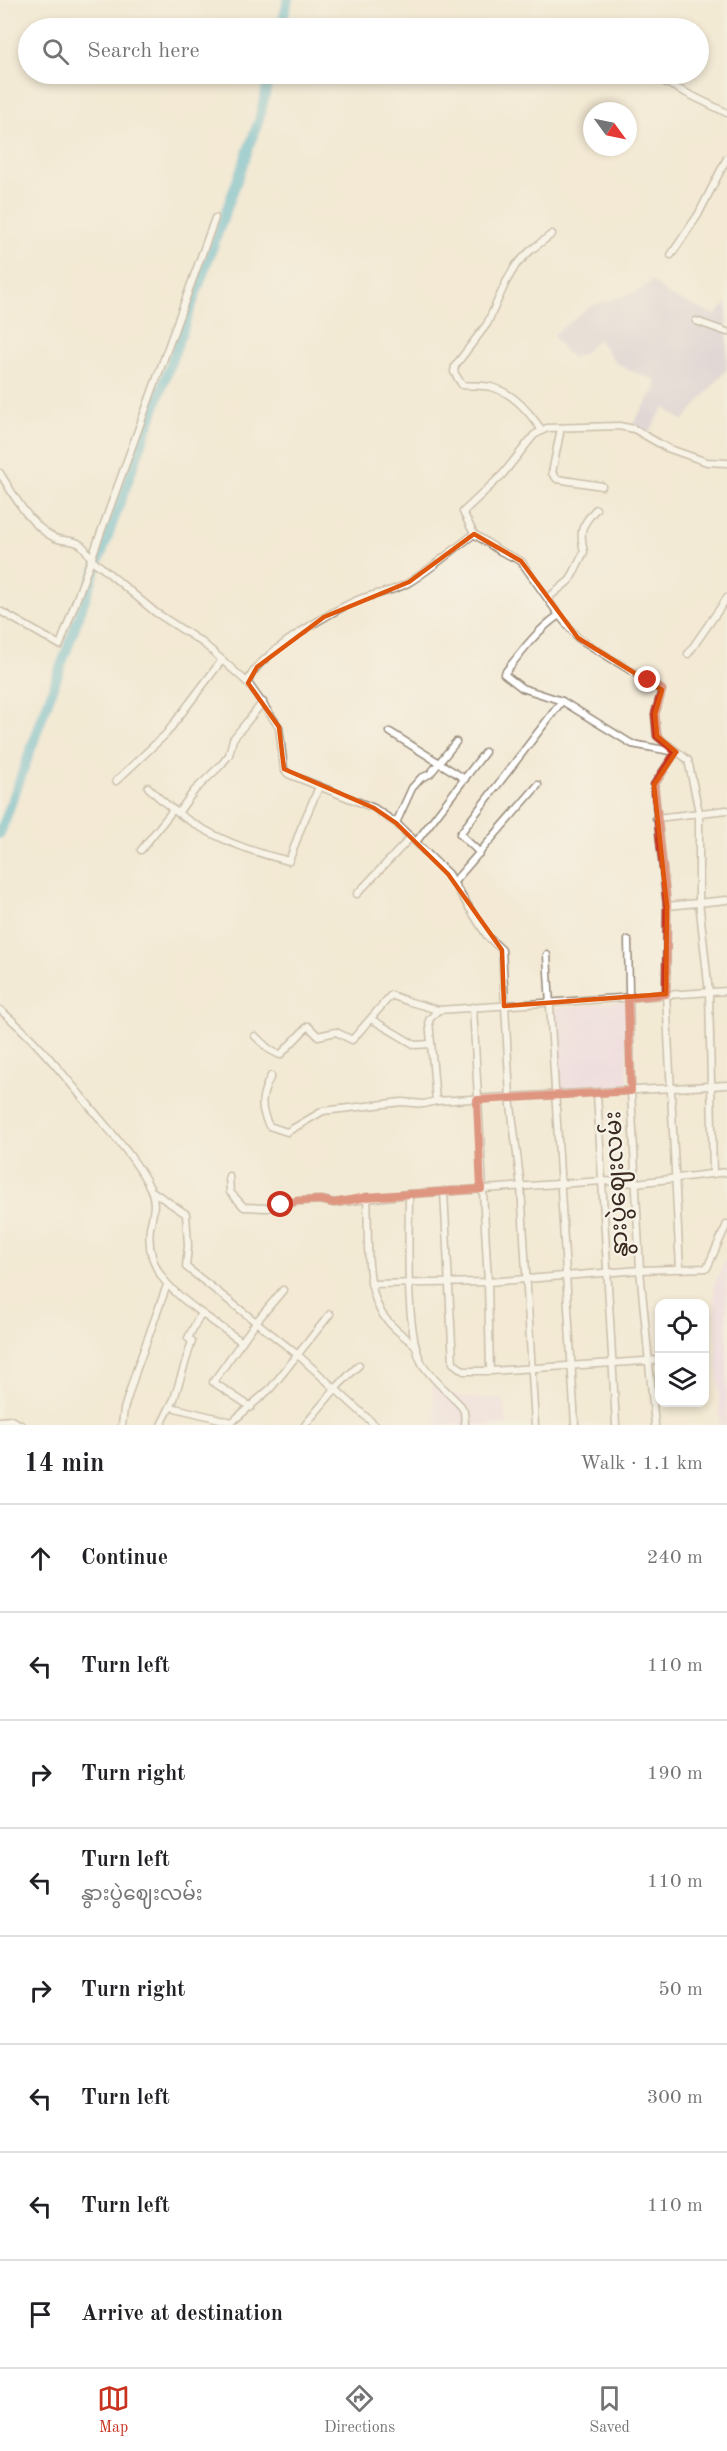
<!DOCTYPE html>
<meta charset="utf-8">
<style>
:root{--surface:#fff;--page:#f2f2f2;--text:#202124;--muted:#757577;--line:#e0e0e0;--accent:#c8321e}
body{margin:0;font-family:"Old Standard TT","Noto Sans Myanmar",serif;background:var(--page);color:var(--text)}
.controls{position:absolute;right:18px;bottom:18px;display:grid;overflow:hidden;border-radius:12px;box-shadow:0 3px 9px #0003}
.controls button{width:54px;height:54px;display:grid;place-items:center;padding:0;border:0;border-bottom:2px solid var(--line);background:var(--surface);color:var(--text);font:30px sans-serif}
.compass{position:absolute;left:583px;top:102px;width:54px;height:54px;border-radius:50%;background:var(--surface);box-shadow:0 3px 9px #0003;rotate:123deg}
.stop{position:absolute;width:18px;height:18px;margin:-14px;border:4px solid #c8321e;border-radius:50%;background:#fff}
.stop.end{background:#c8321e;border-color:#fff;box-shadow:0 2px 6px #0008}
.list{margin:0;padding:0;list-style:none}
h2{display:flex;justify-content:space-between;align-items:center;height:78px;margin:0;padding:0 24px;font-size:26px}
h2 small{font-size:20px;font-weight:400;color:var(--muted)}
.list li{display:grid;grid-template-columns:39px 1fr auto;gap:18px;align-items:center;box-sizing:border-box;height:108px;padding:0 24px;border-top:2px solid var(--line)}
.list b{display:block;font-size:22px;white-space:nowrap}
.list p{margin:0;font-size:20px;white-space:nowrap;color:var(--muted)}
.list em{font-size:20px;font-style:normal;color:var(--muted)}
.icon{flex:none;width:33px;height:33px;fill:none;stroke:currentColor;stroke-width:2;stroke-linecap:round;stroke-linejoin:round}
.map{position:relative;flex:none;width:727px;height:1425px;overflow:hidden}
.search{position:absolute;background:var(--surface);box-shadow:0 3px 9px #0003;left:18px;right:18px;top:18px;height:66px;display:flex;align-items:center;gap:15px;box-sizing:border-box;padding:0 21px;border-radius:33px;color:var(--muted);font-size:22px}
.sheet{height:942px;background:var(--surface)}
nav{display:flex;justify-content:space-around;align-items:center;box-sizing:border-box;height:84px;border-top:2px solid var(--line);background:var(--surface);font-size:16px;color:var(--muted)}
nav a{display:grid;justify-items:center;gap:3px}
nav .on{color:var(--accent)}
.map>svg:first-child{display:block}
.built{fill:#ecd1ea}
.industrial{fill:#cbbfd5}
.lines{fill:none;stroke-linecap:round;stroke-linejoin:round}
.river{stroke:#49b0c9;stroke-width:10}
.minor-casing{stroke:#978a79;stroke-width:9}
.minor{stroke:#fff;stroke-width:6}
.route{stroke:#c8321e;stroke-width:8}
.marked{fill:none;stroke:#df570d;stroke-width:4.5;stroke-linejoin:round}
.labels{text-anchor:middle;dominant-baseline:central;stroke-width:4.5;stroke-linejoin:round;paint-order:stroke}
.street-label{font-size:24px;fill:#3b2a1e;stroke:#f7f3e8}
</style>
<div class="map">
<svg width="727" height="1425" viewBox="0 0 727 1425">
<rect width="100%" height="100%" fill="#f7f3e8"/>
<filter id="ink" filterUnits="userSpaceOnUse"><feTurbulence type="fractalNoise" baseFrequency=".0167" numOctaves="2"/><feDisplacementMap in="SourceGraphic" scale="12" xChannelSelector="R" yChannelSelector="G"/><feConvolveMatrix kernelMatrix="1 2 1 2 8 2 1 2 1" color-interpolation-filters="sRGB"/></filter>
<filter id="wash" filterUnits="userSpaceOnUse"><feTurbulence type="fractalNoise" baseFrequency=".008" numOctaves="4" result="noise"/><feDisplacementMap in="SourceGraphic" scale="24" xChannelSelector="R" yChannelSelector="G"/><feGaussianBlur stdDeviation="1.35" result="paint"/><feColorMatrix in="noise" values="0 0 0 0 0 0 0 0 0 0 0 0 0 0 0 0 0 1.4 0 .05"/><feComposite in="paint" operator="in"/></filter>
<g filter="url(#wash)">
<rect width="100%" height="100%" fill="#f3e9d4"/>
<g class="built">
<path d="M625 1001 628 1089 557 1091 554 1009Z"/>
<path d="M727 1258V1425H720L714 1284Z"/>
<path d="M432 1385 460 1397 503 1399 507 1425H436Z"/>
</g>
<path class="industrial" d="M652 281 668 295 715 315 727 303V369L683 421 664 407 648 434 632 425 655 389 656 380 630 371 615 362 598 339 584 353 572 358 564 350 553 335 591 306 637 292Z"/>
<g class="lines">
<g class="river">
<path d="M281 28 288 0"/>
<path d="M0 834 259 120 270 74"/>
</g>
</g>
</g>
<g filter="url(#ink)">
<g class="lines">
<g class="minor-casing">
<g id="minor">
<path d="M650 75 727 113"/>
<path d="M671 255 698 215 727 158"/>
<path d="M696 321 727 332"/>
<path d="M561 428 552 473 557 479 602 486"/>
<path d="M541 429C528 411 514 393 491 387 481 385 471 386 462 385L454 372 455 366 487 324 506 282 516 265 531 250 552 234"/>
<path d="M0 473C14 496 30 526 55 538 62 541 71 540 78 543 90 549 86 559 100 566L155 612 203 643 248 683 279 727 284 769 288 774 374 808 396 823 448 874 487 936 502 950 510 1097 521 1187 535 1425"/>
<path d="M548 598 570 580 584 552C579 530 581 526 596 509"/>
<path d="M0 611 60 645 215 218"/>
<path d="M559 615C536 631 521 652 504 674L522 688 562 701"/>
<path d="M688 654 727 598"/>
<path d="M248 683C253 656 335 609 360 599 376 593 393 592 408 583 431 569 453 550 474 534"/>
<path d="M390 732 465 779"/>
<path d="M116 781 166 734 222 660"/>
<path d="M148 787C185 826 238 849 289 861L301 828 319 787"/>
<path d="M178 813 194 791 221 765 229 755 233 739 263 702"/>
<path d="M656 818 727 810"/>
<path d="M396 823 412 788 421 778 430 774 456 742"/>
<path d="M416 842 485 752"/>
<path d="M141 850 173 810"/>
<path d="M480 853 460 834 562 701 632 744 676 752 654 785 667 906 666 994 680 1269"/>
<path d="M453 883 538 785"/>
<path d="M357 894 411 837"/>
<path d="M667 906 727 900"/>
<path d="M628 940 631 1091 640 1270 655 1425"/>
<path d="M547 955 575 1425"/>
<path d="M0 1010C37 1040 66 1078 96 1114 115 1137 137 1161 150 1188 157 1202 153 1213 150 1228 145 1269 171 1291 201 1313L188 1338 192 1341 174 1399 161 1425"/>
<path d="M371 1019 415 1045 431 1044"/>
<path d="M255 1036 270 1050 280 1055 308 1026 318 1036 336 1032 352 1040 391 995 407 1001 438 1010 727 991"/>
<path d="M271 1076C261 1095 259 1107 269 1126L287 1132 323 1111 402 1102 424 1104 436 1101 727 1085"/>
<path d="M597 1093 616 1425"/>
<path d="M436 1101 429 1020 438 1010"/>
<path d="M713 1174 709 993 699 901V812L688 760 657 736 655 714 662 690 578 638 559 615 521 561 500 551 474 534 463 512 503 474 534 435 547 428 619 426 634 429 667 448 707 462 727 463"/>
<path d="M229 1176 230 1192 244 1207 267 1208 298 1201 321 1200 334 1203 409 1194 603 1181 636 1183 727 1172"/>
<path d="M152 1191 186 1214 188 1246 186 1267 298 1355 375 1425"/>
<path d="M444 1191 453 1363 464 1371H490L488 1282 473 1007"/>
<path d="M409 1194C409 1232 404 1336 423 1365 433 1380 449 1393 461 1406L464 1411 465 1425"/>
<path d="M367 1197C369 1231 364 1282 381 1312 389 1325 402 1335 414 1344"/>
<path d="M371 1284 488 1282 640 1270 707 1268 727 1224"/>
<path d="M201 1313 242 1342"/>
<path d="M490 1371 660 1360"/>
<path d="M171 1407 232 1422 271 1388 330 1314"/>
<path d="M251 1407 213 1382 256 1322 283 1290"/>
<path d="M0 1421 11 1420 21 1425"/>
<path d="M122 1425 124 1409 136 1371 167 1285"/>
<path d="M305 1425 336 1388 359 1365"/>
</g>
</g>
<use href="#minor" class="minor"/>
</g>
</g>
<g class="lines" filter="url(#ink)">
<path class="route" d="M281 1205 298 1201 321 1200 334 1203 367 1197 481 1189 477 1100 631 1091 628 998 666 994 667 906 654 785 676 752 657 736 655 714 662 690 648 680"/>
</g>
<path d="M0 0H727V1425H0ZM474 534 521 561 578 638 662 690 655 714 657 736 676 752 654 785 667 906 666 994 504 1006 502 950 448 874 396 823 374 808 284 769 279 727 248 683 257 667 324 617 409 582Z" fill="#f3e9d4" fill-opacity=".55" fill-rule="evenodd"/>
<path class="marked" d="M474 534 521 561 578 638 662 690 655 714 657 736 676 752 654 785 667 906 666 994 504 1006 502 950 448 874 396 823 374 808 284 769 279 727 248 683 257 667 324 617 409 582Z"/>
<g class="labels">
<g class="street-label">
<text transform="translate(618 1184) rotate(-93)">နွားပွဲဈေးလမ်း</text>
</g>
</g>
</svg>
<div class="controls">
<button><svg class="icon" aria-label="locate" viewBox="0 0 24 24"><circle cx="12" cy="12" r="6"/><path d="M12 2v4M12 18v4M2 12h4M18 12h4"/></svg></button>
<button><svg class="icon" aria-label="layers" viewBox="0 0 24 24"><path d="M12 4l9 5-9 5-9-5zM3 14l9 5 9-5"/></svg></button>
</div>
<svg class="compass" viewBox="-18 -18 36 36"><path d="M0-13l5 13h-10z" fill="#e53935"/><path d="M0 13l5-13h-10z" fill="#757577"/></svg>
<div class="stop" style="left:281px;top:1205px"></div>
<div class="stop end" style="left:648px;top:680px"></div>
<div class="search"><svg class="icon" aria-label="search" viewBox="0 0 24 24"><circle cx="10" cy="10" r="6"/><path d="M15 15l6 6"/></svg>Search here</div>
</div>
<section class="sheet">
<h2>14 min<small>Walk · 1.1 km</small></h2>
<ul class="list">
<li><svg class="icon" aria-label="ahead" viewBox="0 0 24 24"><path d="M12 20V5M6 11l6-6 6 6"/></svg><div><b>Continue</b></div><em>240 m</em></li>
<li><svg class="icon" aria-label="left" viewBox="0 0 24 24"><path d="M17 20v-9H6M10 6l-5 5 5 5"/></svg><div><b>Turn left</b></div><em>110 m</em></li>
<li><svg class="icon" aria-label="right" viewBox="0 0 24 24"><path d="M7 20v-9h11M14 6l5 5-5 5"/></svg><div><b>Turn right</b></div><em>190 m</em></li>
<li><svg class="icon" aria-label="left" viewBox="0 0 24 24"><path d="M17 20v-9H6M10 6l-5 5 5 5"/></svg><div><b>Turn left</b><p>နွားပွဲဈေးလမ်း</p></div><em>110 m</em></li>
<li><svg class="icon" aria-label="right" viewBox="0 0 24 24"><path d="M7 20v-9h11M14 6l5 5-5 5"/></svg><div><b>Turn right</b></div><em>50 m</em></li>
<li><svg class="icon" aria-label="left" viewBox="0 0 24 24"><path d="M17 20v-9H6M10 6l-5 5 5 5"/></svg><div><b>Turn left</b></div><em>300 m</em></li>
<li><svg class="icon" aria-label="left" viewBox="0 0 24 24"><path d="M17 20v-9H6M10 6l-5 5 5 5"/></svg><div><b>Turn left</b></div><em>110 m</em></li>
<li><svg class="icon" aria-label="arrive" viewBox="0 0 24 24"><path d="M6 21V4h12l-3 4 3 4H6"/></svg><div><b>Arrive at destination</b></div></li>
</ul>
</section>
<nav>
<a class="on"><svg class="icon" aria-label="map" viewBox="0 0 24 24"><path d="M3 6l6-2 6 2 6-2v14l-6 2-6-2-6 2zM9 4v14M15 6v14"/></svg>Map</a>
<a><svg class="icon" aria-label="directions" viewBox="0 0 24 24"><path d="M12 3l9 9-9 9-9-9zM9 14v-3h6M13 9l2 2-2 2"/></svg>Directions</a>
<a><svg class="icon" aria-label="saved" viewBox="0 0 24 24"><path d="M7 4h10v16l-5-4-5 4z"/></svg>Saved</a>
</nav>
